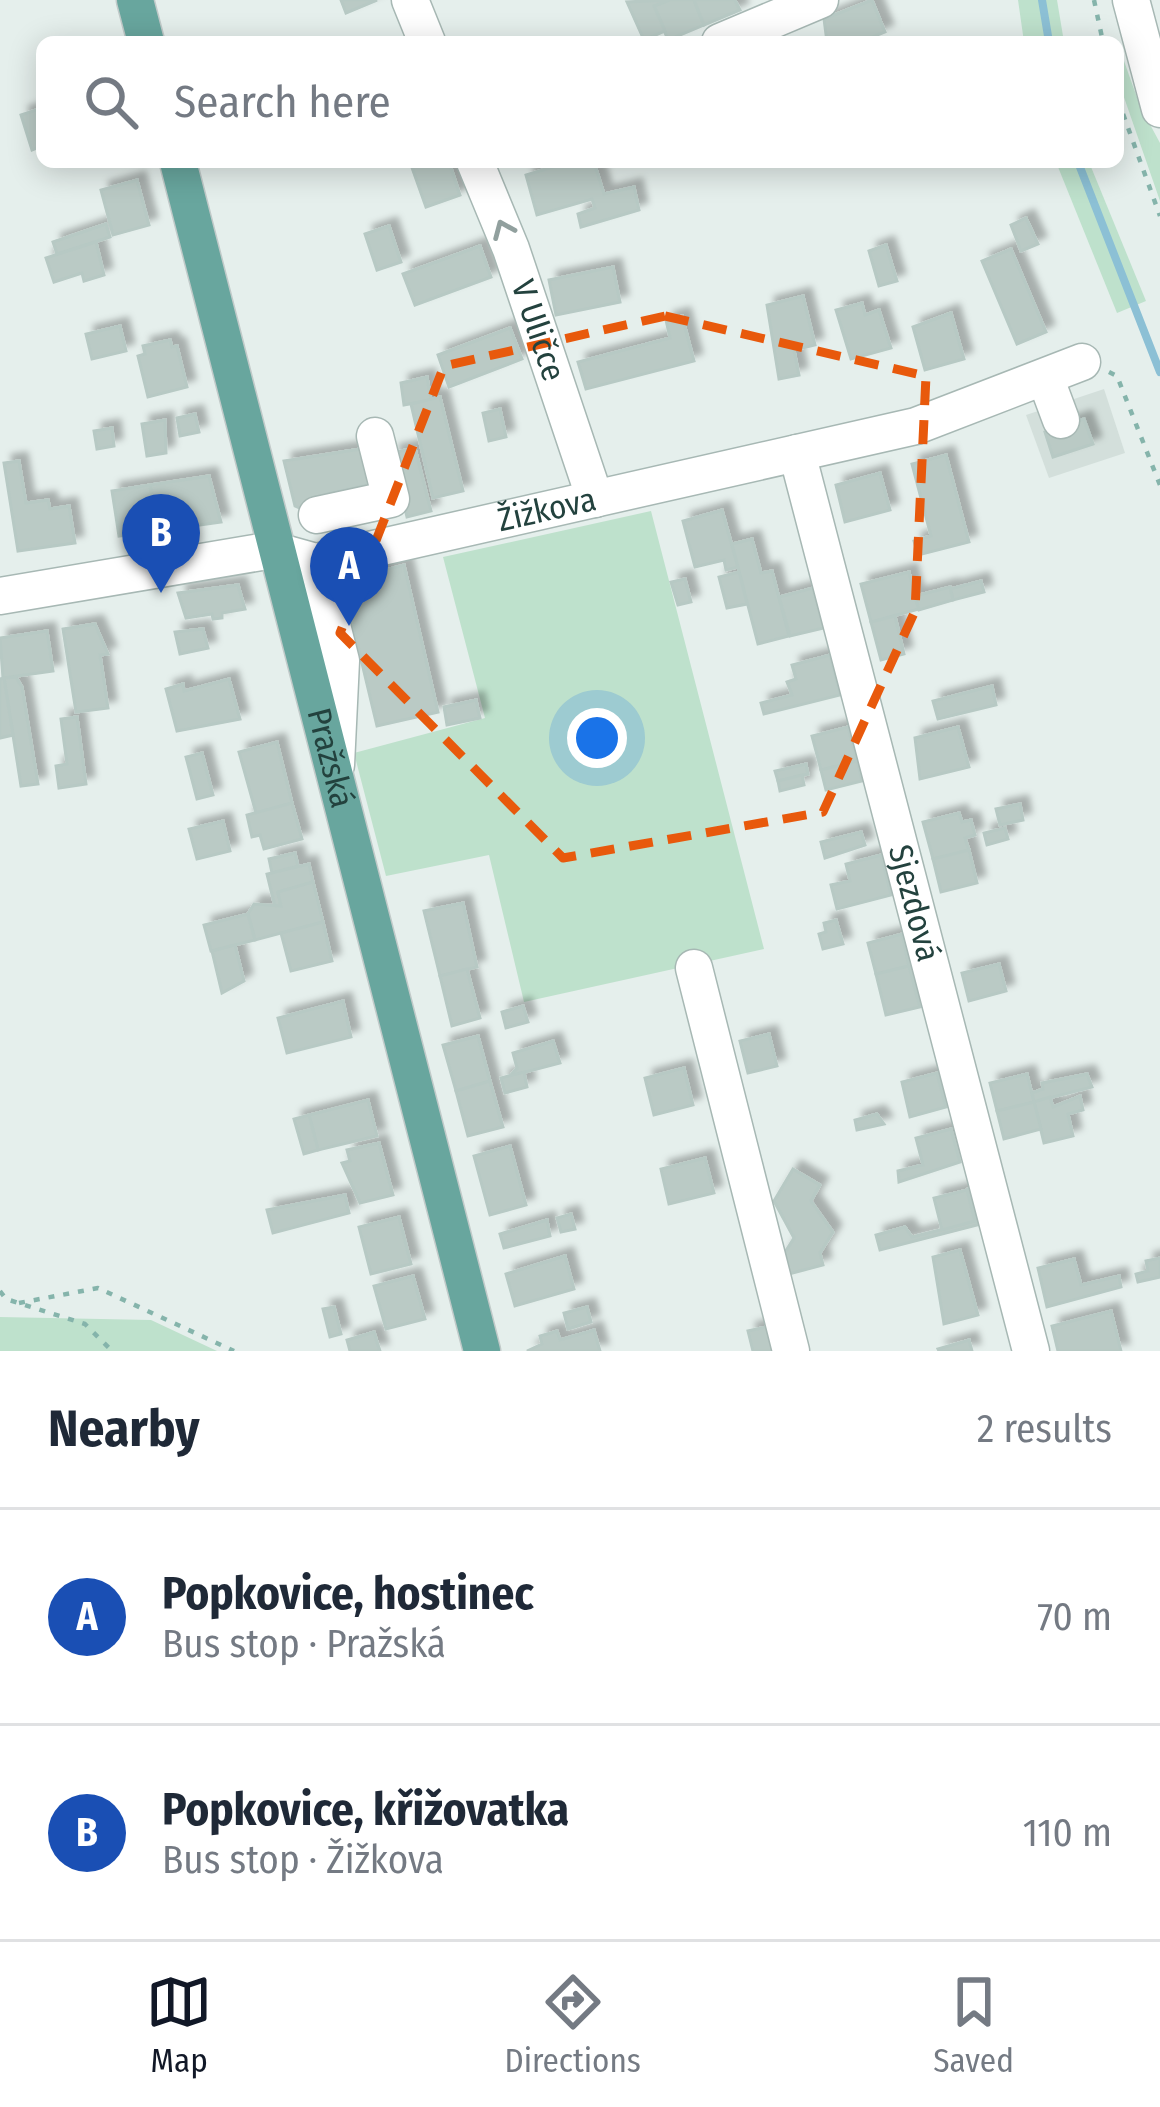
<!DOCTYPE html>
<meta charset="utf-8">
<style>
:root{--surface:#fff;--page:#f6f6f7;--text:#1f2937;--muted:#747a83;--line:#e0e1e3;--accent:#111827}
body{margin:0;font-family:"Fira Sans Condensed",sans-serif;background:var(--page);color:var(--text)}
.you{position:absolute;left:597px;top:738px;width:42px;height:42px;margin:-30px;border:9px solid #fff;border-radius:50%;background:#1a73e8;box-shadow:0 0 0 18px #1a73e833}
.badge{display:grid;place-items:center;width:78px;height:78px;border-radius:50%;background:var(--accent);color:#fff;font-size:39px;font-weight:700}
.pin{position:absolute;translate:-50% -99px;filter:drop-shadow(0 3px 6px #0008)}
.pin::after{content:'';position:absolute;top:63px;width:42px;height:36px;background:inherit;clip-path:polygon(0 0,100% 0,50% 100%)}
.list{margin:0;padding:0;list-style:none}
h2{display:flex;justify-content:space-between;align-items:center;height:156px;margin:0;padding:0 48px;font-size:51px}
h2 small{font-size:39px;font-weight:400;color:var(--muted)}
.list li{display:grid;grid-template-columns:78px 1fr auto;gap:36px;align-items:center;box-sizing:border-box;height:216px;padding:0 48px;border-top:3px solid var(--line)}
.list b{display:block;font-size:45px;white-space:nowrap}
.list p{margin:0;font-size:39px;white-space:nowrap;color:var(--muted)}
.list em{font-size:39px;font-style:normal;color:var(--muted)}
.icon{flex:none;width:66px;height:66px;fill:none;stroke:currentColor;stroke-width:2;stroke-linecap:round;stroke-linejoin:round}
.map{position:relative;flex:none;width:1160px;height:1351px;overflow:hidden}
.search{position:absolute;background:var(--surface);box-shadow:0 6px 30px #0003;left:36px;right:36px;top:36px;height:132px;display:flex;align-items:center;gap:30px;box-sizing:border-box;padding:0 42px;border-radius:18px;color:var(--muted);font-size:45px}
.sheet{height:588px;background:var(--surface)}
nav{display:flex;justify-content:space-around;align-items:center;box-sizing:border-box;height:168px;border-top:3px solid var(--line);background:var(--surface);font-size:33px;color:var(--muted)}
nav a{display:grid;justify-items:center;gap:6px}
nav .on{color:var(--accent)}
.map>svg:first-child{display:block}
.built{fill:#d3dfdb}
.green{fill:#bee1cc}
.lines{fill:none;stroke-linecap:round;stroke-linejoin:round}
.stream{stroke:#8cc0d5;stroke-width:8}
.building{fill:#bacac5;stroke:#b7c9c4;stroke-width:3;filter:url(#shadow)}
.minor-casing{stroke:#a7b8b4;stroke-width:39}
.major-casing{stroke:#c1cac9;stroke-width:39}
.path{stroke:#85b4ab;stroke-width:4.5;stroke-dasharray:6 9;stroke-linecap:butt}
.minor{stroke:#fff;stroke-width:36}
.major{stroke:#68a69e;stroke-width:36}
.oneway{stroke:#91a09e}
.marked{fill:none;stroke:#e8590c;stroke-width:9;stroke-dasharray:24 15;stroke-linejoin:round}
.labels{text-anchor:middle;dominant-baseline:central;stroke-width:9;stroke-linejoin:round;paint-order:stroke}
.street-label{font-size:33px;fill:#23423e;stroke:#f6fbf9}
</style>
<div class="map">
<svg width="1160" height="1351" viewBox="0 0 1160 1351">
<defs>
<filter id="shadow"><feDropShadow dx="8" dy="-8" stdDeviation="3" flood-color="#0004"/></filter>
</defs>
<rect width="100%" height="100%" fill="#e5efec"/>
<path class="built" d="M1104 389 1125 453 1049 478 1026 415Z"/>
<g class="green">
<path d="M1018 0H1057L1064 42H1024Z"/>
<path d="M1118 44 1140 106 1160 143V201L1118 80Z"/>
<path d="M1056 162H1089L1146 301 1117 313Z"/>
<path d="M651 511 764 949 524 1002 489 855 386 876 354 753 485 718 443 557Z"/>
<path d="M0 1317 151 1320 217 1351H0Z"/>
</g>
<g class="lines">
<g class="stream">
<path d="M1042 0 1049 42"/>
<path d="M1078 162 1160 372"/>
</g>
</g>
<g class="building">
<path d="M341 0H377L346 13Z"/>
<path d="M669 0H694L704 25 668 40 654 6Z"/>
<path d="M669 0 654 6 665 31 644 40 627 2Z"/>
<path d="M694 0H735L740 10 704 25Z"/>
<path d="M872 0 885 32 860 42H827L824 19Z"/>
<path d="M42 108V146L32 150 21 115Z"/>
<path d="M410 162H449L460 195 426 207Z"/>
<path d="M594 162 604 194 634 187 639 210 581 227 578 214 595 208 592 199 537 215 526 175 569 162Z"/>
<path d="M137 180 149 225 113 235 101 190Z"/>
<path d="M1026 218 1038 244 1021 251 1011 225Z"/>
<path d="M106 224 110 237 57 254 53 242Z"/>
<path d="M389 226 401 262 377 270 365 234Z"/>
<path d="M96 242 104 275 84 281 82 273 54 282 46 258Z"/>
<path d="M886 245 897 281 879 286 869 251Z"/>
<path d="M480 246 491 277 415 305 403 274Z"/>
<path d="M1011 249 1046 332 1017 344 982 261Z"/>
<path d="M613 267 620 302 556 315 549 280Z"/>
<path d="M803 296 815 345 794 350 799 375 779 379 767 305Z"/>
<path d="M862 303 865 315 879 310 891 348 851 359 836 310Z"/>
<path d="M951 313 964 359 925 370 913 327Z"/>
<path d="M682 316 694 361 586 389 578 362 670 338 666 320Z"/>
<path d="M120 326 126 351 92 359 86 334Z"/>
<path d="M510 328 522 359 449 387 438 355Z"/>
<path d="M170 340 172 347 177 346 187 387 148 397 138 356 145 354 143 346Z"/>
<path d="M427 377 431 400 404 405 401 383Z"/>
<path d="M440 397 463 491 433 498 411 404Z"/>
<path d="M500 409 506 437 489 441 483 413Z"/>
<path d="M195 414 199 432 180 436 177 418Z"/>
<path d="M1084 419 1093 444 1053 457 1045 432Z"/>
<path d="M165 420 166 453 147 456 142 424Z"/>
<path d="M112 428 114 446 97 449 94 431Z"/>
<path d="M367 448 375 483 327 494 329 505 304 510 295 506 284 461Z"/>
<path d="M415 448 431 511 407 517 392 453Z"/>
<path d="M946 455 969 542 918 555 914 541 931 536 912 464Z"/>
<path d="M19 461 26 503 48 500 50 509 69 506 75 543 18 551 4 463Z"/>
<path d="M880 473 890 510 845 522 836 485Z"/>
<path d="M209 476 221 522 157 531 150 485Z"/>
<path d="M150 485 157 531 119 536 112 491Z"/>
<path d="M722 510 738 567 726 570 724 560 695 567 683 521Z"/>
<path d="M752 539 761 573 772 571 789 636 758 644 732 544Z"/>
<path d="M404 565 438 712 377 726 344 588 350 579Z"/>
<path d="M739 572 747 604 727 608 719 577Z"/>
<path d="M909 572 919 609 871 622 861 584Z"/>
<path d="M685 579 691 602 678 605 671 582Z"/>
<path d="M981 581 984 592 953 600 950 589Z"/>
<path d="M238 585 245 609 222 613V618L213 619 212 614 186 618 178 593Z"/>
<path d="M950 587 953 600 919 610 915 596Z"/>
<path d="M813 588 824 628 790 636 779 597Z"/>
<path d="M895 616 904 654 881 660 871 622Z"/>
<path d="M95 624 108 654 100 655 108 708 76 712 63 629Z"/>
<path d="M203 629 208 648 180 654 175 632Z"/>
<path d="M47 631 53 671 3 678 0 638Z"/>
<path d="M830 655 840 695 764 714 761 703 792 695 787 682 796 679 792 665Z"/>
<path d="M16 677 22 687 38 784 21 786 4 678Z"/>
<path d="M4 678 13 735 0 738V679Z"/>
<path d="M229 679 240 719 177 731 166 689 183 684 184 691Z"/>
<path d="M992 686 996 705 938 719 933 701Z"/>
<path d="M476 700 480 718 447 725 444 707Z"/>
<path d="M77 717 86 784 59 788 56 766 67 764 61 719Z"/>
<path d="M848 727 857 761 821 770 812 736Z"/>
<path d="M958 727 969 767 920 779 915 738Z"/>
<path d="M277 742 292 803 256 813 239 752Z"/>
<path d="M202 753 213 795 197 799 186 757Z"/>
<path d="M857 761 862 781 826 790 821 770Z"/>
<path d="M806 764 808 774 778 781 775 771Z"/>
<path d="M802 775 804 785 780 791 778 781Z"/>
<path d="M292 803 302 839 264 849 260 835 252 837 247 815Z"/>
<path d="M1020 804 1023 820 1000 825 996 809Z"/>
<path d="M959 813 962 822 971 820 975 835 965 838 969 850 933 859 923 822Z"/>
<path d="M223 821 230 851 197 859 189 829Z"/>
<path d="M1005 828 1008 839 987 845 984 833Z"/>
<path d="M861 832 865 845 825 858 821 842Z"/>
<path d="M969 850 977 883 941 892 933 859Z"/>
<path d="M295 853 298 866 272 873 269 859Z"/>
<path d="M881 855 891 895 837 909 831 885 850 881 846 864Z"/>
<path d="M309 864 313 882 278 892 281 906 275 907 267 874Z"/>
<path d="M313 882 323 922 255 940 248 914 254 904 281 906 278 892Z"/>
<path d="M463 903 477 967 440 976 424 911Z"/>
<path d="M248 914 255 940 211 951 204 925Z"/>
<path d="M836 920 843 944 823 949 819 934 826 932 824 923Z"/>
<path d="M323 922 332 961 291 971 281 933Z"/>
<path d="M902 934 909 966 876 974 868 943Z"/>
<path d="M235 945 244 981 222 993 212 951Z"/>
<path d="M999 964 1006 991 969 1001 962 973Z"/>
<path d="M909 966 920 1007 886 1015 876 974Z"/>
<path d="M467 969 480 1018 452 1026 440 976Z"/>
<path d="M343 1001 351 1037 287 1053 278 1018Z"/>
<path d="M523 1006 528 1022 506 1028 502 1012Z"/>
<path d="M769 1034 777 1066 748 1073 740 1041Z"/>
<path d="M478 1036 490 1081 456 1091 443 1045Z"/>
<path d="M553 1041 560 1063 510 1076 517 1068 513 1053Z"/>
<path d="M684 1068 693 1105 654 1115 645 1078Z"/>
<path d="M524 1072 527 1087 505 1093 501 1078Z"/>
<path d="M937 1073 946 1107 910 1117 902 1082Z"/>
<path d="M1027 1074 1034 1102 997 1111 990 1083Z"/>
<path d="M1087 1074 1092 1087 1034 1102 1032 1093 1043 1089 1042 1083Z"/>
<path d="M490 1081 503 1127 468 1136 456 1091Z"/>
<path d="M1080 1096 1083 1110 1068 1114 1073 1136 1044 1143 1034 1102 1050 1097 1053 1107Z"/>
<path d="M368 1100 377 1136 318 1150 309 1115Z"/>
<path d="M1034 1102 1041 1129 1004 1139 997 1111Z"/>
<path d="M877 1114 884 1124 857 1130 855 1120Z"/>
<path d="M309 1115 318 1150 304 1154 294 1119Z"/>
<path d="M951 1129 960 1162 899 1182 898 1171 923 1165 916 1138Z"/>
<path d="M379 1143 393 1195 360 1203 342 1163 350 1161 347 1150Z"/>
<path d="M510 1146 526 1205 490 1215 474 1156Z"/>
<path d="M705 1158 714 1193 669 1204 661 1169Z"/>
<path d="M793 1169 820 1185 811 1201 833 1232 820 1253 823 1265 781 1276 782 1257 794 1238 774 1201Z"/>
<path d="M976 1187 985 1223 880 1250 876 1235 905 1227 912 1237 976 1221 968 1189Z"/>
<path d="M967 1190 975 1221 942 1230 934 1198Z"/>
<path d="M345 1195 349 1213 273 1233 267 1210Z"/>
<path d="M571 1214 575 1229 561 1232 557 1218Z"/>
<path d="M399 1217 411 1264 371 1274 359 1227Z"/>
<path d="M547 1220 550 1236 504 1248 500 1234Z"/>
<path d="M960 1250 978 1315 944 1324 933 1257Z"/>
<path d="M565 1256 574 1289 515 1306 506 1274Z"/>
<path d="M1160 1258V1277L1138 1282 1136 1274 1148 1271 1146 1261Z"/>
<path d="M1074 1259 1081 1285 1119 1276 1121 1287 1047 1307 1038 1268Z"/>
<path d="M413 1276 425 1319 386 1329 374 1286Z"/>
<path d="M334 1307 341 1334 330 1337 323 1309Z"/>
<path d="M587 1307 591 1322 568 1329 564 1313Z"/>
<path d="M1111 1311 1121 1351H1058L1052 1326Z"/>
<path d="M775 1325 782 1351H753L748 1331Z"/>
<path d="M594 1330 600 1351H527L542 1344 540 1336 557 1331 560 1340Z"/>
<path d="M374 1332 380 1351H350L347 1340Z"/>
<path d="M969 1340 972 1351H939L938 1349Z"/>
</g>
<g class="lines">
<g class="minor-casing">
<g id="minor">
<path d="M410 0 427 42"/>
<path d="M1131 0 1160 109"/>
<path d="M720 42 820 0"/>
<path id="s1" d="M475 162 511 249 595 499"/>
<path d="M1045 377 1061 420"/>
<path id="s2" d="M797 453 1031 1351"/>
<path d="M317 515 391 499 375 436"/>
<path d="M316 562 341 661 336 765"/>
<path id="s3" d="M0 596 273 550 316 562 916 426 1082 362"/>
<path d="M694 968 791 1351"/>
</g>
</g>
<g class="major-casing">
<g id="major">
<path d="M135 0 146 42"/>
<path id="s4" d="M178 162 482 1351"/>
</g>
</g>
<g class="path">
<path d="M1094 0 1103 42"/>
<path d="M1118 100 1160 216"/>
<path d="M1109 372 1117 376 1160 485"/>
<path d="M0 1291 6 1299 85 1324 112 1351"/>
<path d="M19 1303 98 1288 234 1351"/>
</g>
<use href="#minor" class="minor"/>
<use href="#major" class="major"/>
</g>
<defs><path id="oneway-chevron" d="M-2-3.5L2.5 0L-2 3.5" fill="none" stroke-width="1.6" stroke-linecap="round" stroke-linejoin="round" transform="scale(3)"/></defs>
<use class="oneway" href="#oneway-chevron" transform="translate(503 229) rotate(-113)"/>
<path class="marked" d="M665 316 926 376 915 611 823 812 563 858 340 633 444 366Z"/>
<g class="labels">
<g class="street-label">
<text stroke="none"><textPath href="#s1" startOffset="180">V Uličce</textPath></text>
<text stroke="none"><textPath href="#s3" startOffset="558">Žižkova</textPath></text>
<text stroke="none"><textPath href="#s4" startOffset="615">Pražská</textPath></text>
<text stroke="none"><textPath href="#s2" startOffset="465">Sjezdová</textPath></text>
</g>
</g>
</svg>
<div class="you"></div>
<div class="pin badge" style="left:349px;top:626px;background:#1a4fb4">A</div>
<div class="pin badge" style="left:161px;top:593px;background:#1a4fb4">B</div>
<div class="search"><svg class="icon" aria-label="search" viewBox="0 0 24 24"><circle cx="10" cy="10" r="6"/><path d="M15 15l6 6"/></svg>Search here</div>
</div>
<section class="sheet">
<h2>Nearby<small>2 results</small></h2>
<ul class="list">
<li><span class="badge" style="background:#1a4fb4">A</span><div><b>Popkovice, hostinec</b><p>Bus stop · Pražská</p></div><em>70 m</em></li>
<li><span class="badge" style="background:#1a4fb4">B</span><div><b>Popkovice, křižovatka</b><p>Bus stop · Žižkova</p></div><em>110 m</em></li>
</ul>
</section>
<nav>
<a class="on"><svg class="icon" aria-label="map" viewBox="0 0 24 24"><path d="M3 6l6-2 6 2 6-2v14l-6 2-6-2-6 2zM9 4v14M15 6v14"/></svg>Map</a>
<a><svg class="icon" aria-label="directions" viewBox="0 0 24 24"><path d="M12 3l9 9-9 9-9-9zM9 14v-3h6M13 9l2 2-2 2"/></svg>Directions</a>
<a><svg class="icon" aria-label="saved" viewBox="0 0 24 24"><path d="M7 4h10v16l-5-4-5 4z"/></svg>Saved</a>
</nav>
